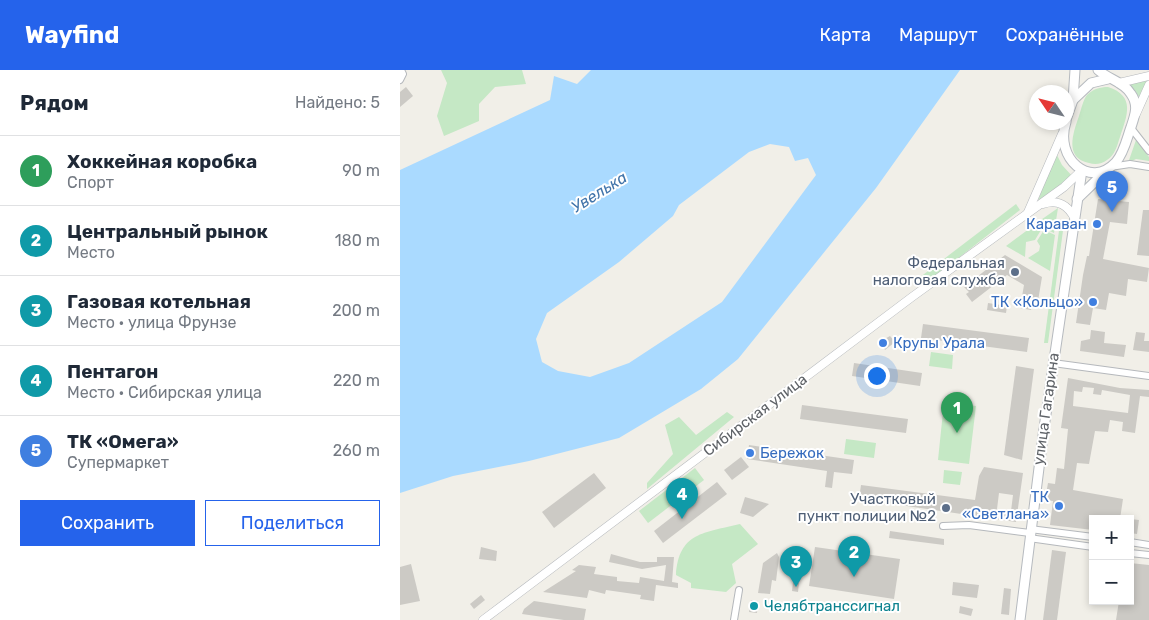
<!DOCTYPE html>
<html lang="ru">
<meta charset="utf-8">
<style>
:root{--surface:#fff;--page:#f6f6f7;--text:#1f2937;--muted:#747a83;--line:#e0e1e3;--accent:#2563eb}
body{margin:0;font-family:Rubik,sans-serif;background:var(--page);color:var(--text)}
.controls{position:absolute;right:15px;bottom:15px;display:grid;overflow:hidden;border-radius:0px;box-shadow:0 2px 8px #0003}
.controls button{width:45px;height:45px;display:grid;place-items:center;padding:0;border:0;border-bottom:1px solid var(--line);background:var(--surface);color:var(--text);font:25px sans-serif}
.compass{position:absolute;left:629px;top:15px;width:45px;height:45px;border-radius:50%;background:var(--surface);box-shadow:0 2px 8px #0003;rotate:305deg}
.you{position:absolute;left:476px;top:305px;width:18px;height:18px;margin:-12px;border:4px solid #fff;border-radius:50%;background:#1a73e8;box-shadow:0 0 0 8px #1a73e833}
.badge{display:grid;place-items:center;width:32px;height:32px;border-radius:50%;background:var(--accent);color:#fff;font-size:16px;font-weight:700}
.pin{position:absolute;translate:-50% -41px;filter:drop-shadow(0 1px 2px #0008)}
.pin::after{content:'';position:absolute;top:26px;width:18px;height:15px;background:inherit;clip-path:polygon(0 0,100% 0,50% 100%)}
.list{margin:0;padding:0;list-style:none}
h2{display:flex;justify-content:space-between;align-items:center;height:65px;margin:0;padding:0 20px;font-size:21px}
h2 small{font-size:16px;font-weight:400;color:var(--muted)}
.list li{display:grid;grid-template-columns:32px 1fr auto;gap:15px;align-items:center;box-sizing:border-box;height:70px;padding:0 20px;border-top:1px solid var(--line)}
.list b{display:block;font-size:19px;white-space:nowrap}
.list p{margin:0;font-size:16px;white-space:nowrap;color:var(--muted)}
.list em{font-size:16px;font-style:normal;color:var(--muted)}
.actions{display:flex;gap:10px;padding:15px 20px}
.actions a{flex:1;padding:11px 0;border:1px solid var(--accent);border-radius:0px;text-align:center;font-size:18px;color:var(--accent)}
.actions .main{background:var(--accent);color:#fff}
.map{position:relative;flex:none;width:749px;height:550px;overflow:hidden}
header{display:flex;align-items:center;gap:30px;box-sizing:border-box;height:70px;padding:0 25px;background:var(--accent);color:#fff}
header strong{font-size:24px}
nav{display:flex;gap:28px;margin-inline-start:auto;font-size:18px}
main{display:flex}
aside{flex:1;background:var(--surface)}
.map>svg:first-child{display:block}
.green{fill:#c5e8c5}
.water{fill:#aadaff;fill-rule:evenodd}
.building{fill:#cccac5;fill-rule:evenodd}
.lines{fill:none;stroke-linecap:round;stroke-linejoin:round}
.minor-casing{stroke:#b5b8bc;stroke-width:8}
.tertiary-casing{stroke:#b5b8bc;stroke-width:9}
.secondary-casing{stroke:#b6babf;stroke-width:11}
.minor{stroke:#fff;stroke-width:6}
.tertiary{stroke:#fff;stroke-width:8}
.secondary{stroke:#fff;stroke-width:9}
.shop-dot{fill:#3f7fe0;stroke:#fff;stroke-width:2}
.service-dot{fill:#5c6f8a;stroke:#fff;stroke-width:2}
.culture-dot{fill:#0f9aa8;stroke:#fff;stroke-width:2}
.labels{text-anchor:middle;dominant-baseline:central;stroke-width:4;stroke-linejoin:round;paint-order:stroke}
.shop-label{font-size:15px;fill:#366cbe;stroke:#fff;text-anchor:end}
.service-label{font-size:15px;fill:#4e5e75;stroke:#fff;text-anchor:end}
.street-label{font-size:15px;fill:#5f6368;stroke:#fff}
.culture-label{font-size:15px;fill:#0d838f;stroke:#fff;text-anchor:start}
.water-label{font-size:16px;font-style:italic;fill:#4174aa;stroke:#fff}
</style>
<header>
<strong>Wayfind</strong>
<nav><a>Карта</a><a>Маршрут</a><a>Сохранённые</a></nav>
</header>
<main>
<aside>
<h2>Рядом<small>Найдено: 5</small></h2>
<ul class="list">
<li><span class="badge" style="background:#2e9e5b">1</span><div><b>Хоккейная коробка</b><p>Спорт</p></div><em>90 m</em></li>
<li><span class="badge" style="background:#0f9aa8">2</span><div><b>Центральный рынок</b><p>Место</p></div><em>180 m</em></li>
<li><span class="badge" style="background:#0f9aa8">3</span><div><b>Газовая котельная</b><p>Место · улица Фрунзе</p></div><em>200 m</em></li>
<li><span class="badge" style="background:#0f9aa8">4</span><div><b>Пентагон</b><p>Место · Сибирская улица</p></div><em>220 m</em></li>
<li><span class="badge" style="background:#3f7fe0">5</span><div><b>ТК «Омега»</b><p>Супермаркет</p></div><em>260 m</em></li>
</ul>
<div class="actions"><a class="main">Сохранить</a><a>Поделиться</a></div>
</aside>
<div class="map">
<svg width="749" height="550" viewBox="0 0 749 550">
<rect width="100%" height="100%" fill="#f1efe8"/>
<g class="green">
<path d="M41 0H122L126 14 95 17 79 34V51L44 66 37 46 47 13Z"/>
<path d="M749 9 742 30 729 14Z"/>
<path d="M708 17C736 26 727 46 720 67 717 76 715 85 707 90 702 94 695 95 689 93 664 88 673 63 679 46 681 40 683 30 687 25 693 19 700 17 708 17Z"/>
<path d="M736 70 749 87V91L736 89 728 93Z"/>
<path d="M655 81 662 95 673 107 637 134Z"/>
<path d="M616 134 620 140 520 218 515 211Z"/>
<path d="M658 138 654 163 635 154Z"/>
<path d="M660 153H664L648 273H644Z"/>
<path d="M633 156 641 160 635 170 626 172 625 187 606 176Z"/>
<path d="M644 160 655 165 650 201 628 188 639 181 640 176 637 171Z"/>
<path d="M531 282 553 285 552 299 529 296Z"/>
<path d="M544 332 576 336 569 394 538 390Z"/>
<path d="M327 342 334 347 247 419V413L273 384 265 355 279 347 296 365Z"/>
<path d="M446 369 476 373 474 388 444 384Z"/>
<path d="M295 398 304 410 248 453 239 441Z"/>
<path d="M544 400 562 402 560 415 543 413Z"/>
<path d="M340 454 358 474 332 494 336 513 326 522 291 518V513L276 505C279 462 304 463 340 454Z"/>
</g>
<path class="water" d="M191 0H560L476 118 338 289 301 319 219 368 129 391 53 406 0 423V100L150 30 154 6 177 14ZM370 74 389 77 395 91 408 88 416 105 322 232 229 293 190 307 158 301 142 292 136 269 147 243 219 192 273 146 279 135 349 82Z"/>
<g class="building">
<path d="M6 17 13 26 0 37V22Z"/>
<path d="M698 129 729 132 727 154 710 152 703 189 749 198 747 212 728 209 726 226 709 223 706 240 693 238 690 255 676 253 683 205 687 186H689Z"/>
<path d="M743 140H749V186L737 185Z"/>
<path d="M605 185 642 207 637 237 632 236 631 240 620 238 624 215 607 205 572 232 566 224 569 222 564 217Z"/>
<path d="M588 233 607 236 606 243 587 240Z"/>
<path d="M523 254 629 268 627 282 521 268Z"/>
<path d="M691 260 705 262 704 273 726 275 724 287 680 281 681 271 690 269Z"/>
<path d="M736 262 745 263 744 271H749V282L733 280Z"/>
<path d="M490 266 495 272 485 280 481 271Z"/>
<path d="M454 293 522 303 520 316 452 306Z"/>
<path d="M616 296 634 299 622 390 604 385Z"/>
<path d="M668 308 720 318 749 320V327L740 326 735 363 722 361 723 352 710 350 708 362 695 361 689 394 677 393 673 420 723 429 720 449H693V460L650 455 653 431 645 430 648 413 655 414 657 398 664 399 668 359 661 358ZM683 317 694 318 693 324 701 325 702 320 730 325 728 343 673 336 674 321 682 322Z"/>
<path d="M402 335 508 349 506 363 400 349Z"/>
<path d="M349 375 454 390 452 404 434 402 432 418 425 417 427 401 347 389Z"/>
<path d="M341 387 349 397 332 410 324 400Z"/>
<path d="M584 397 623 403 616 452 459 429 461 415 575 430 579 406ZM599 423 613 425 611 441 597 439Z"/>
<path d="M194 403 206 418 154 458 142 442Z"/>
<path d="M317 412 327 424 263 473 254 461Z"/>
<path d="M345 427 369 434 353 447 340 443Z"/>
<path d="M730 449 739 450 737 464 730 463Z"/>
<path d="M490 461 544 469V475L489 468Z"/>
<path d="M81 477 97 481 96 491 79 489Z"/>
<path d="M415 477 500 489 494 529 409 516Z"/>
<path d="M652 480 666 482 657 550H643Z"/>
<path d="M377 483 379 487 376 511 372 510 370 524 358 523 363 493Z"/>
<path d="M211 484 240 492H257V487H274L272 512 278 513V518L256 515 254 531 240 529 241 525 206 520 205 524 189 520 187 528 143 522 176 501 172 500 179 495 196 497 194 504 217 507V511L239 513 240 507 264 511 266 495 242 499 209 492Z"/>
<path d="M730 493 749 495V550H716L719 531H730Z"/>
<path d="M11 494 20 531 0 535V497Z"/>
<path d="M393 512 399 513 398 522 392 521Z"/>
<path d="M553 512 579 515 577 528 552 525Z"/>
<path d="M604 518 611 519 609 545 601 544Z"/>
<path d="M81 525 85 530 74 539 70 534Z"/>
<path d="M351 530 358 531 357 543 349 542Z"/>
<path d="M134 531 186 539 184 550H164L122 544 124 539Z"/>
<path d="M422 535 432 536 431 541H421Z"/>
<path d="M560 536 573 539 571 546 559 543Z"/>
</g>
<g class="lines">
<g class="minor-casing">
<g id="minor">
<path d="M0 10 3 4 1 0"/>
<path d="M731 58 749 81"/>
<path d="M710 97 730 94 749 97"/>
<path d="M653 293 749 306"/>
<path d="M543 456 569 455 630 463"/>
<path d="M630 459 693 467"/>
<path d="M629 468 693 477"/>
<path d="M730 472 749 475"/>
<path d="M730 483 749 485"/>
<path d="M334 550 339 520"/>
</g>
</g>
<g class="tertiary-casing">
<g id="tertiary">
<path d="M719 13 749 6"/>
<path d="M736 44 749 15"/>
<path d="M643 134C658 129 668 135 675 149"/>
<path d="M628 142 662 64"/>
<path d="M83 550 512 227 664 117 682 100"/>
</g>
</g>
<g class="secondary-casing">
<g id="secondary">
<path d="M673 30 691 13 708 9"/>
<path d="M666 50 673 30 675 0"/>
<path d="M666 52C654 88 690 120 716 92 724 83 727 68 731 57 735 45 739 35 731 24 724 12 708 9 698 0"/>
<path d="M677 129 707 100"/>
<path d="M620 550 644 358 682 100"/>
</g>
</g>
<use href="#minor" class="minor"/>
<use href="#tertiary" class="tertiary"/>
<use href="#secondary" class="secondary"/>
</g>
<g class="shop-dot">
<circle cx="697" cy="154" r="5"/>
<circle cx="693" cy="232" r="5"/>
<circle cx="483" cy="273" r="5"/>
<circle cx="350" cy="383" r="5"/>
<circle cx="659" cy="436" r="5"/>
</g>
<g class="service-dot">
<circle cx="615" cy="202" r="5"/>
<circle cx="546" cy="438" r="5"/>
</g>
<circle class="culture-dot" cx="354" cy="536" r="5"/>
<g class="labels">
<g class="shop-label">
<text x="687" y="154">Караван</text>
<text x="683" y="232">ТК «Кольцо»</text>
<text x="493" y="273" text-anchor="start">Крупы Урала</text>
<text x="360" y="383" text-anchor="start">Бережок</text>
<text x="649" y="427">ТК<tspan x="649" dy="17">«Светлана»</tspan></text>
</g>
<g class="service-label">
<text x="605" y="193">Федеральная<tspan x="605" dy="17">налоговая служба</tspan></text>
<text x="536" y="429">Участковый<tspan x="536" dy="17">пункт полиции №2</tspan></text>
</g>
<g class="street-label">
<text transform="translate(646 339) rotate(-82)">улица Гагарина</text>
<text transform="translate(355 345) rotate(-37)">Сибирская улица</text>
</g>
<g class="culture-label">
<text x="364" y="536">Челябтранссигнал</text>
</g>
<g class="water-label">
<text transform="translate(199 122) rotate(-32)">Увелька</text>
</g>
</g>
</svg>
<div class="controls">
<button>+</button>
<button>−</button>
</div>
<svg class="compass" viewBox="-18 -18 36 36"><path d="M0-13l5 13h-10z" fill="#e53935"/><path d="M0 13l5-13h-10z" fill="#747a83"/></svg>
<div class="you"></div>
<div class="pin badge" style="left:557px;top:363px;background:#2e9e5b">1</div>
<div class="pin badge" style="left:454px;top:507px;background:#0f9aa8">2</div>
<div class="pin badge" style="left:396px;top:517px;background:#0f9aa8">3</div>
<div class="pin badge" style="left:282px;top:449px;background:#0f9aa8">4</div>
<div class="pin badge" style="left:712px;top:142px;background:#3f7fe0">5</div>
</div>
</main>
